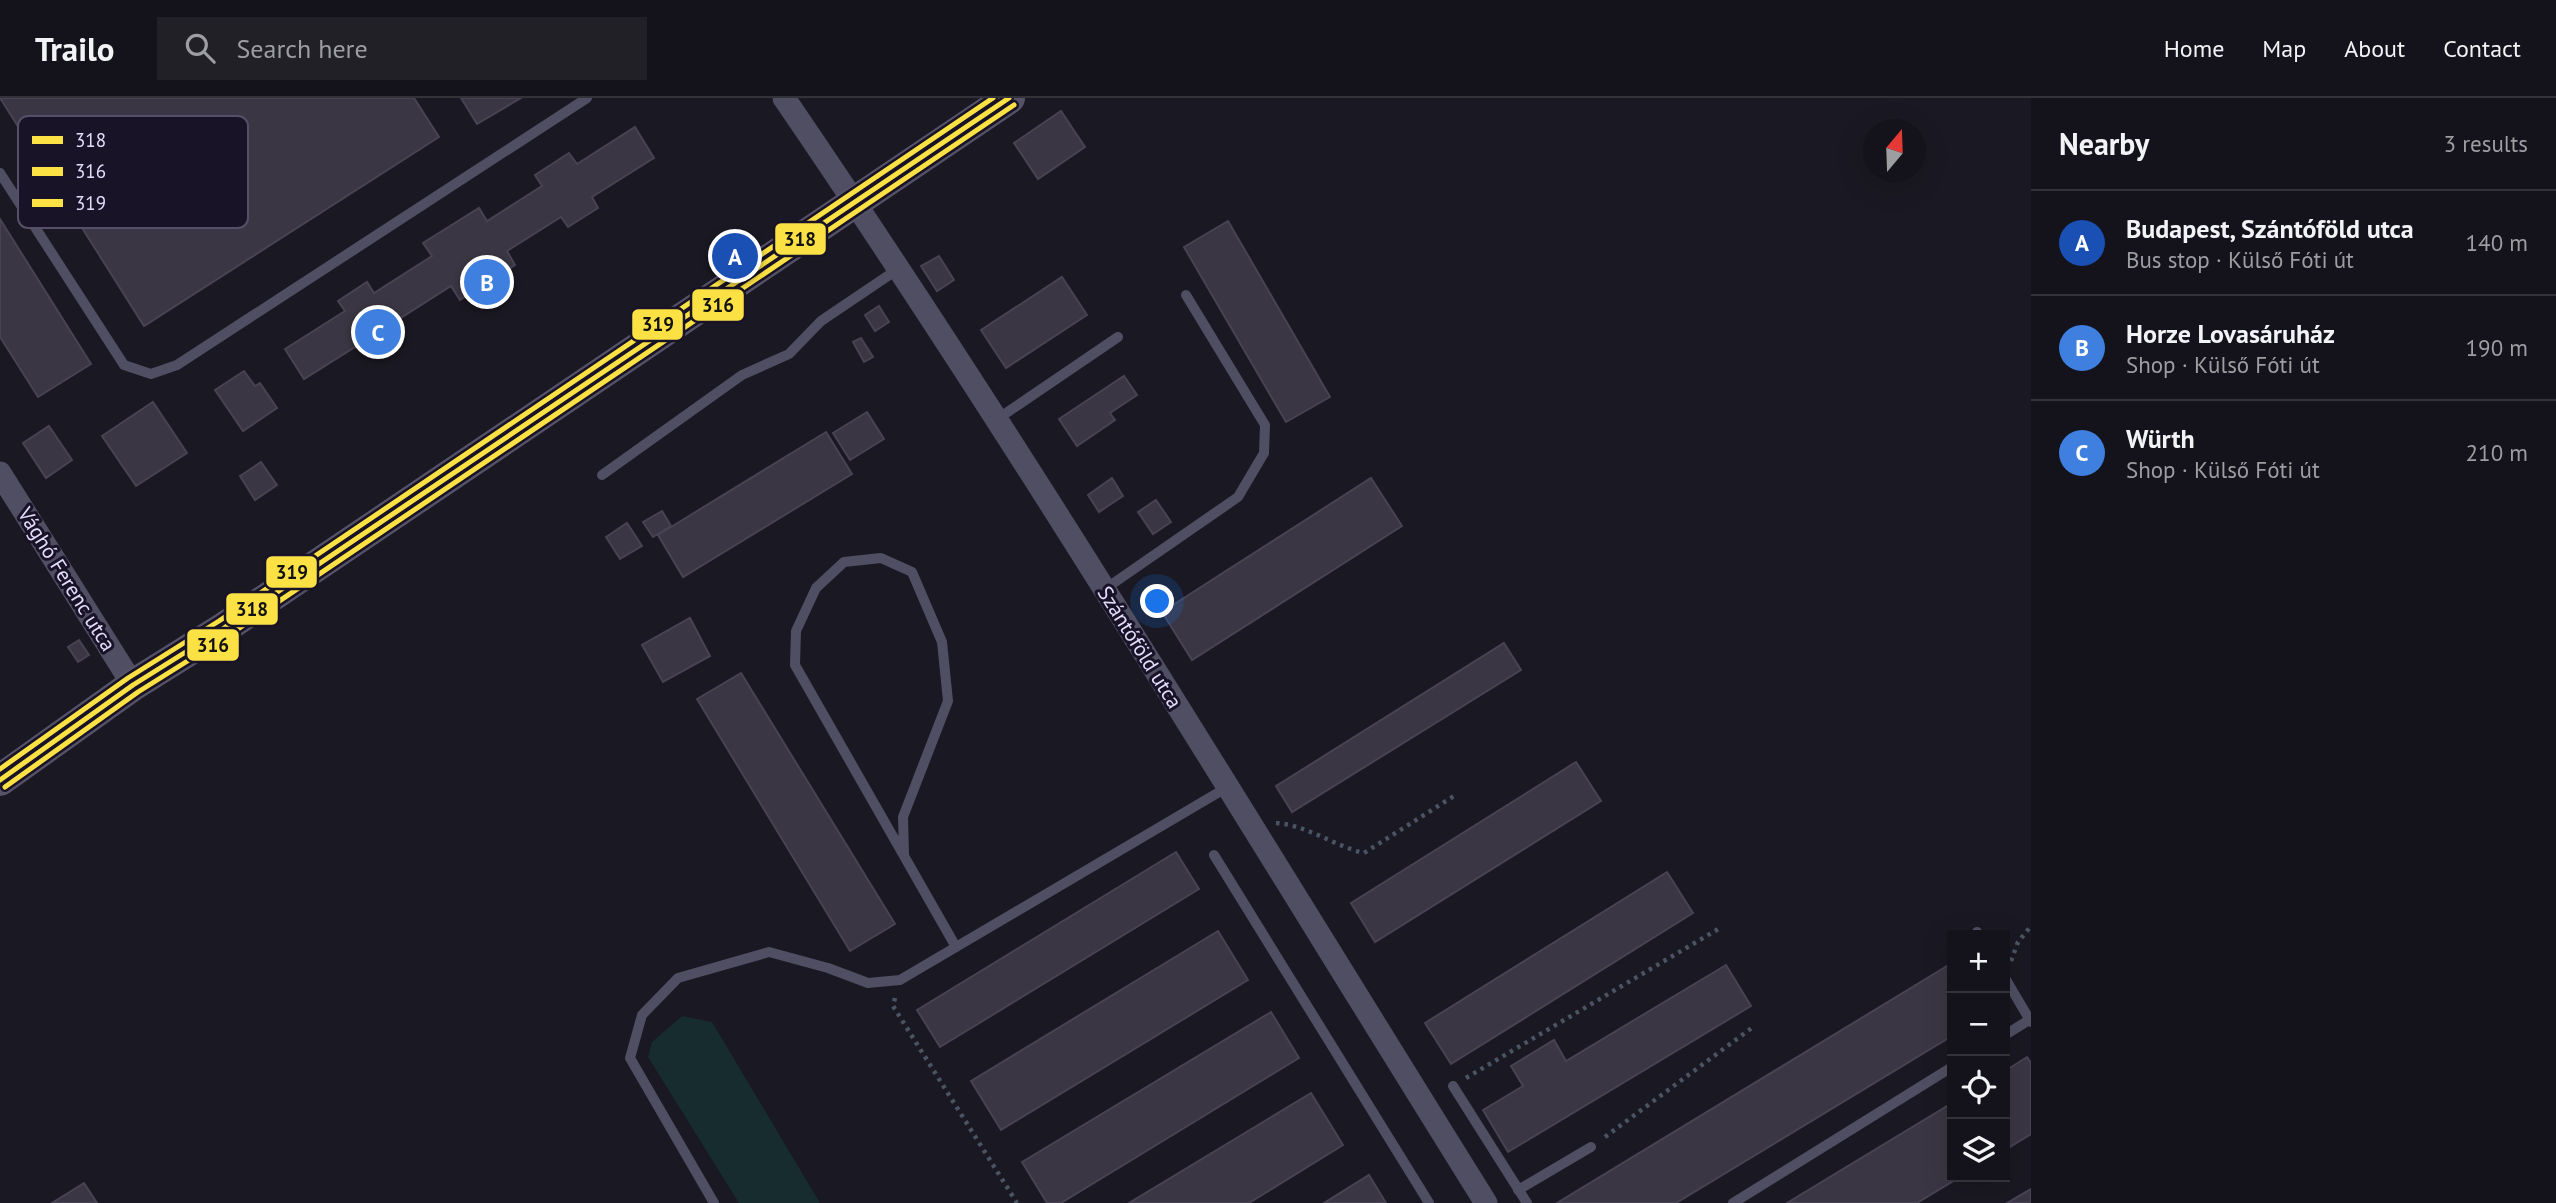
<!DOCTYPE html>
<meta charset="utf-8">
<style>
:root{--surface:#14121a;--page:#212027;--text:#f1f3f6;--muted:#9d9ea2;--line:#333239;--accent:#8c9099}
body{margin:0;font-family:"PT Sans",sans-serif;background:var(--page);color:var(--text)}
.controls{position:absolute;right:21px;bottom:21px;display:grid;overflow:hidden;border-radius:0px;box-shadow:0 7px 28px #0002}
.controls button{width:63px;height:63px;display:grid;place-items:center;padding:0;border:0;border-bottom:2px solid var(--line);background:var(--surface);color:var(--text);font:35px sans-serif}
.compass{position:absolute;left:1863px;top:21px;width:63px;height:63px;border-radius:50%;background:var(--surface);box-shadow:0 7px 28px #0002;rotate:19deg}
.you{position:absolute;left:1158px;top:504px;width:24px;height:24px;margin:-18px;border:5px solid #fff;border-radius:50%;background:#1a73e8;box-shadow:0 0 0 10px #1a73e833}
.badge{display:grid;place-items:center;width:46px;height:46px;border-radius:50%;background:var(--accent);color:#fff;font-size:23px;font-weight:700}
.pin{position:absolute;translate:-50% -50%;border:4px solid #fff;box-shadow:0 2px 7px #0006}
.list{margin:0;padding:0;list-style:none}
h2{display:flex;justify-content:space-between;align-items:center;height:91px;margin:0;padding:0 28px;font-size:30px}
h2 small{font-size:23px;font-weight:400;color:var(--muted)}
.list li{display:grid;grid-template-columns:46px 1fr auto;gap:21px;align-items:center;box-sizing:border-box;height:105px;padding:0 28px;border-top:2px solid var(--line)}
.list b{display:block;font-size:26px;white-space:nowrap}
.list p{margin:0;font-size:23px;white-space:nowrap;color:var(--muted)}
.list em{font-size:23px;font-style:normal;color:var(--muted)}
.icon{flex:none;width:38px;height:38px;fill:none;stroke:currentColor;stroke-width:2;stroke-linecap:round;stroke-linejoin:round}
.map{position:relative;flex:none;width:2031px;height:1105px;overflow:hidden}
header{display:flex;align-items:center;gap:42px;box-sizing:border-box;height:98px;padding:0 35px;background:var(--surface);border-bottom:2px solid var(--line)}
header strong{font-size:33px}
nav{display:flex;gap:38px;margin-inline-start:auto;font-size:24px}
.search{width:490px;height:63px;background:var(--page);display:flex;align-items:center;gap:18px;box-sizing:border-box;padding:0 24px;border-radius:0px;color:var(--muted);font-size:26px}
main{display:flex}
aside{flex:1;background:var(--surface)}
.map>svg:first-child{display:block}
.green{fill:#172c2f}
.building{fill:#3a3643;stroke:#484354;stroke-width:2}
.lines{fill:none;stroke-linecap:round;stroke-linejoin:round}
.path{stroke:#4b5462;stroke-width:4.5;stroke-dasharray:3.5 5;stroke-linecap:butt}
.service{stroke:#504e62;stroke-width:10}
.minor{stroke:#504e62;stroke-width:23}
.secondary{stroke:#555268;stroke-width:32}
.bus-1-casing{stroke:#181327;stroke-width:10}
.bus-2-casing{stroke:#181327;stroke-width:10}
.bus-3-casing{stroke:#181327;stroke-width:10}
.bus-1{stroke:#fbe143;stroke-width:5}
.bus-2{stroke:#fbe143;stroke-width:5}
.bus-3{stroke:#fbe143;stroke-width:5}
.labels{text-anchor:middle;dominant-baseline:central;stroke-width:6;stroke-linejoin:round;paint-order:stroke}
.street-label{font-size:21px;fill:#e3ddfb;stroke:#181327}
.key{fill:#181327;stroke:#555067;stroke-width:2}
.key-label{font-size:19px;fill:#e3ddfb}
.line-badge{stroke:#181327;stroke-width:2.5}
.pale-badge-label{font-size:19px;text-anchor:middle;font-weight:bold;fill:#111}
</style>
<header>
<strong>Trailo</strong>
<div class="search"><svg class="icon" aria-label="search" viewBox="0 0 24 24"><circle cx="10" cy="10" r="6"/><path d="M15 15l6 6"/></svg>Search here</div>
<nav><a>Home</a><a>Map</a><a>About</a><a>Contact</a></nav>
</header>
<main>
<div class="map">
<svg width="2031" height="1105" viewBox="0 0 2031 1105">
<rect width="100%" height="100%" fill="#1a1822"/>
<path class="green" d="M682 918 712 924 820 1105H739L648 959 652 944Z"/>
<g class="building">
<path d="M0 0H414L439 39 144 228Z"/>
<path d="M461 0H521L477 26Z"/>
<path d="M1061 13 1085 49 1038 81 1014 45Z"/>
<path d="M635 29 654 60 592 99 598 110 568 129 561 119 507 153 515 167 504 174 510 183 476 204 470 195 460 202 451 188 393 225 400 237 371 256 363 244 304 281 285 251 345 213 338 203 367 184 374 195 432 158 423 145 479 110 487 123 542 88 535 77 569 55 577 66Z"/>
<path d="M0 121 91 266 38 299 0 239Z"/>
<path d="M1228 123 1330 299 1286 324 1184 149Z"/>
<path d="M939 158 954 182 937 193 921 168Z"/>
<path d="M1062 179 1087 217 1006 270 981 232Z"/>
<path d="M879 208 889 224 875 233 865 217Z"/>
<path d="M861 240 873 259 864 264 853 244Z"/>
<path d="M244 273 255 288 260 285 277 310 243 333 215 292Z"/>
<path d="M1124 278 1137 297 1110 315 1115 322 1077 348 1059 321Z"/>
<path d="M153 304 187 355 136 388 102 338Z"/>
<path d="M867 314 884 341 850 362 833 335Z"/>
<path d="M49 328 72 362 46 380 23 345Z"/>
<path d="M826 334 852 376 683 479 658 437Z"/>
<path d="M261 364 277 387 255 402 240 378Z"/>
<path d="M1112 380 1123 398 1099 414 1088 397Z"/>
<path d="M1371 380 1402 428 1192 562 1162 514Z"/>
<path d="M1156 402 1171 424 1153 436 1138 414Z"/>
<path d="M662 413 671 428 653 439 643 424Z"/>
<path d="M627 425 642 448 620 461 606 439Z"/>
<path d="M690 520 710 558 663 584 642 547Z"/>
<path d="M79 542 89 557 78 564 68 549Z"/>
<path d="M1504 545 1521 572 1292 714 1276 688Z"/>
<path d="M741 575 895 826 850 853 697 601Z"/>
<path d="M1576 664 1601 703 1375 844 1351 805Z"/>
<path d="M1176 754 1199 791 940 949 917 912Z"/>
<path d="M1667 774 1693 815 1451 966 1425 925Z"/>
<path d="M1218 833 1248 882 1001 1032 971 983Z"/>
<path d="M1952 865V938L1676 1105H1557Z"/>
<path d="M1726 867 1751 908 1508 1054 1483 1012 1523 988 1511 968 1554 942 1566 963Z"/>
<path d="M1271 914 1299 960 1061 1105H1047L1022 1064Z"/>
<path d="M2027 959 2031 965V1036L2005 1052V973Z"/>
<path d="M1311 995 1343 1047 1249 1105H1129Z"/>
<path d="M1952 1005V1079H1960L1917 1105H1787Z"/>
<path d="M1369 1077 1386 1105H1324Z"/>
<path d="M84 1085 97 1105H52Z"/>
<path d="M2031 1091V1105H2007Z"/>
</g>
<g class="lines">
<g class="path">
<path d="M1276 725C1307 727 1334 748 1364 755L1454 698"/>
<path d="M2011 863 2018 844 2031 828"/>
<path d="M895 900 893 908 1017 1105"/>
<path d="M1466 980 1720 830"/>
<path d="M1605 1039 1753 929"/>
</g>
<g class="service">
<path d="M0 75 124 267 151 276 177 267 587 0"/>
<path d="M996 322 1118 239"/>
<path d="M602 377 742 277 789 256 821 223 898 171"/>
<path d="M1105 491 1238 399 1264 355 1265 327 1186 197"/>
<path d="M904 756 903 719 948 603 942 544 912 474 881 460 844 464 816 490 796 533 795 567 956 849"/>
<path d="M1214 757 1429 1105"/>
<path d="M1977 834 1979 837"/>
<path d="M2005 880 2031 924"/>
<path d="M2005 937 2029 922"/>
<path d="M1453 988 1527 1105"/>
<path d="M1518 1092 1591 1049"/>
<path d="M714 1105 630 960 642 917 678 880 769 854 828 870 868 885 900 882 1226 690"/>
<path d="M1733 1105 1952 969"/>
</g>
<g class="minor">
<path d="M784 0C1030 360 1255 735 1486 1105"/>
<path d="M0 375 133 587"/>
</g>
<path class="secondary" d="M0 682 133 587 224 530 1009 0"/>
<g class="bus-1-casing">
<path id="bus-1" d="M0 682 133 587 224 530 1009 0"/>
</g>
<g class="bus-2-casing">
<path id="bus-2" d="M5 689 138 594 229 537 1014 7"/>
</g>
<g class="bus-3-casing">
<path id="bus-3" d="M0 671 128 580 219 523 993 0"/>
</g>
<use href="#bus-1" class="bus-1"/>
<use href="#bus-2" class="bus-2"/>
<use href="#bus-3" class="bus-3"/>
</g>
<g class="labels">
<g class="street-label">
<text transform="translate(67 481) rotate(58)">Vághó Ferenc utca</text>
<text transform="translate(1140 549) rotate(58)">Szántóföld utca</text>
</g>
</g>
<rect x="18" y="18" width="230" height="112" rx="10" class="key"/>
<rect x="32" y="38" width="31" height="8" fill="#fbe143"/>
<rect x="32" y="69" width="31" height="9" fill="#fbe143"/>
<rect x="32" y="101" width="31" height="8" fill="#fbe143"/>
<g class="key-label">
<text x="75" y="49">318</text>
<text x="75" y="80">316</text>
<text x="75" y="112">319</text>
</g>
<g class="line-badge">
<rect x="774" y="124" width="53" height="34" rx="7" fill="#fbe143"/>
<rect x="691" y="190" width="54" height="34" rx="7" fill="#fbe143"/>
<rect x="631" y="210" width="53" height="33" rx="7" fill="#fbe143"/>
<rect x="265" y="457" width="53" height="34" rx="7" fill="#fbe143"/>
<rect x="225" y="494" width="54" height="34" rx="7" fill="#fbe143"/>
<rect x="186" y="530" width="54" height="34" rx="7" fill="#fbe143"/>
</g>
<g class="pale-badge-label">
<text x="800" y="148">318</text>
<text x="718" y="214">316</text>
<text x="658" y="233">319</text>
<text x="292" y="481">319</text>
<text x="252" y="518">318</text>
<text x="213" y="554">316</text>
</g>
</svg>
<div class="controls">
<button>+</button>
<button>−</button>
<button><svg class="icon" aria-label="locate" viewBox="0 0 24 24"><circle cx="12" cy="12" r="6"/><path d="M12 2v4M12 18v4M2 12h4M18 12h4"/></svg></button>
<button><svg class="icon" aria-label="layers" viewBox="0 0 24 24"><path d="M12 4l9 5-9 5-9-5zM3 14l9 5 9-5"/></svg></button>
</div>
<svg class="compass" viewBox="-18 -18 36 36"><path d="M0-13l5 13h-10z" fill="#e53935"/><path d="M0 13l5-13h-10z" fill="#9d9ea2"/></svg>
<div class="you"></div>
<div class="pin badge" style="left:735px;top:158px;background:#1a4fb4">A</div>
<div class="pin badge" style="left:487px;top:184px;background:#3f7fe0">B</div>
<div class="pin badge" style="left:378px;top:234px;background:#3f7fe0">C</div>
</div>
<aside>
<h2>Nearby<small>3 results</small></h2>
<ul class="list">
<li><span class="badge" style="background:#1a4fb4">A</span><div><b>Budapest, Szántóföld utca</b><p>Bus stop · Külső Fóti út</p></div><em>140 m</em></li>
<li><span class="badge" style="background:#3f7fe0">B</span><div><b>Horze Lovasáruház</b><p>Shop · Külső Fóti út</p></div><em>190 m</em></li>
<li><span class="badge" style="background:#3f7fe0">C</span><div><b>Würth</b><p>Shop · Külső Fóti út</p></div><em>210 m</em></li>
</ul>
</aside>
</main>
